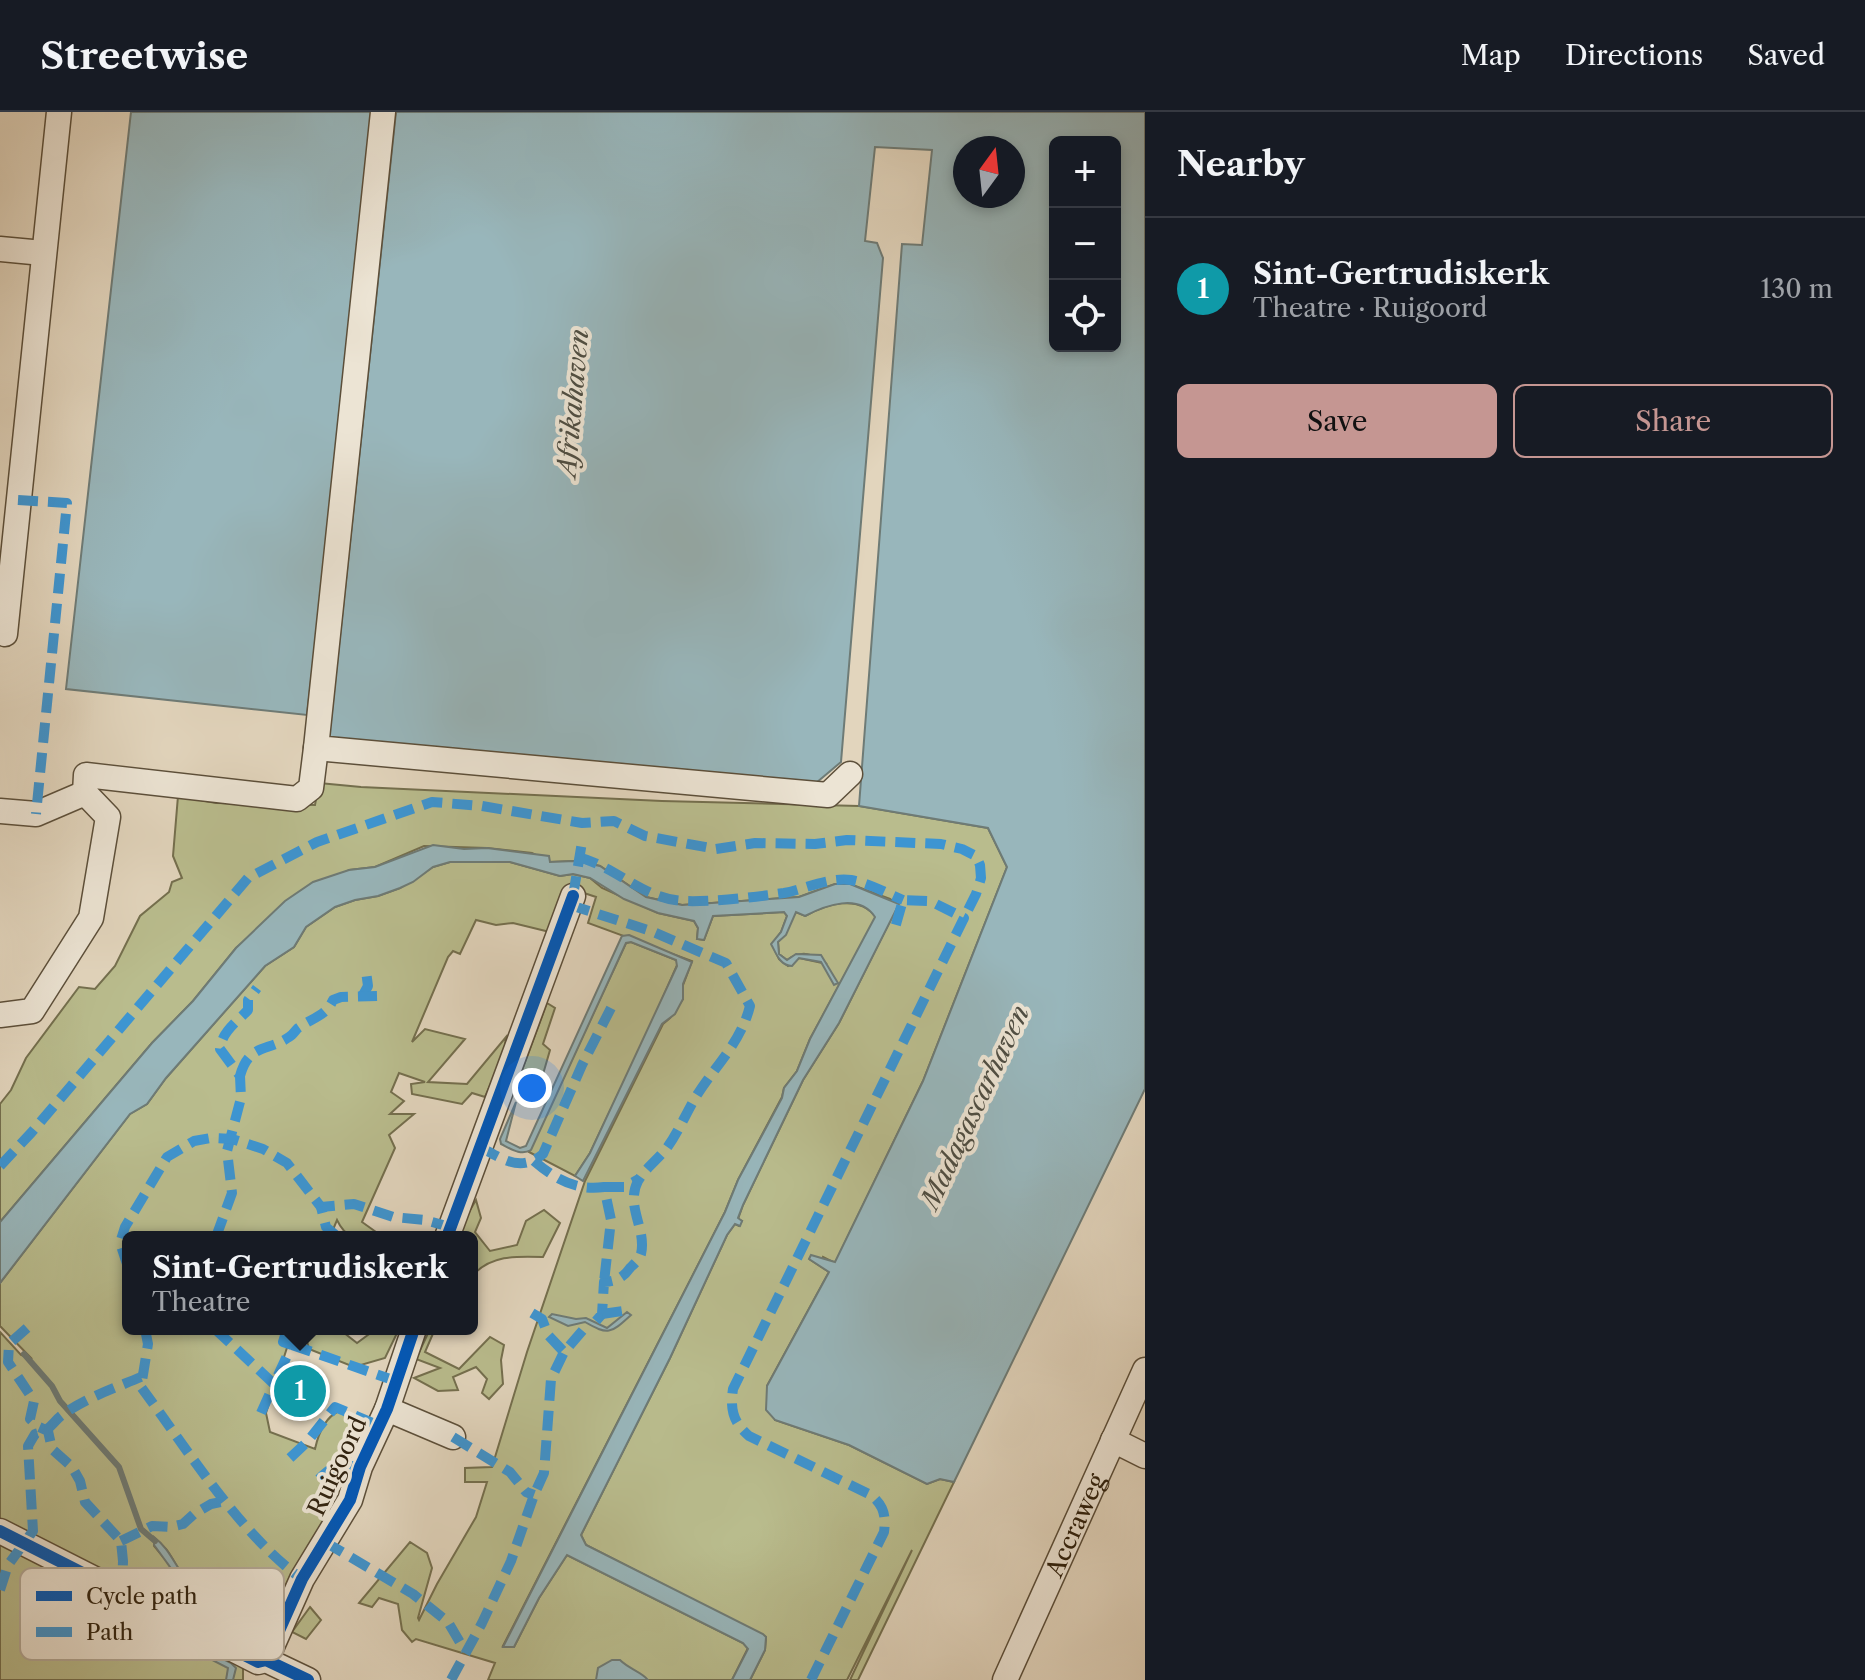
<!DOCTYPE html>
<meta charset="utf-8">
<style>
:root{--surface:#171b24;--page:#242831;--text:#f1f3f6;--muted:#9ea1a6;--line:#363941;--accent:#c59692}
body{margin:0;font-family:"Libre Caslon Text",serif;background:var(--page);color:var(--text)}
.controls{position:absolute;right:24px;top:24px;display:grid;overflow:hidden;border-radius:12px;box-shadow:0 4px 12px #0003}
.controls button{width:72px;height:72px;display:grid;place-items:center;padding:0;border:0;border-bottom:2px solid var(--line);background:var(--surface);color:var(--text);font:40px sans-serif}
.compass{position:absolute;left:953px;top:24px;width:72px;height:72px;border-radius:50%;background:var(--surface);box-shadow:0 4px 12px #0003;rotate:15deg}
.you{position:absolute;left:532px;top:976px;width:28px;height:28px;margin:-20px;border:6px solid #fff;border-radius:50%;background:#1a73e8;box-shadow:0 0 0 12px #1a73e833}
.badge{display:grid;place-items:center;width:52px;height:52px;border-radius:50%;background:var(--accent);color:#fff;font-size:26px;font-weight:700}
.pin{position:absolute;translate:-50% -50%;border:4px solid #fff;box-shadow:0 2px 8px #0006}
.popup{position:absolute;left:122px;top:1119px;width:356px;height:104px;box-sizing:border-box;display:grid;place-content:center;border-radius:12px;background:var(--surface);filter:drop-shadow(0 2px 6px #0005);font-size:26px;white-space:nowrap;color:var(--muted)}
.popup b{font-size:30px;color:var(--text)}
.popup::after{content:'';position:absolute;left:50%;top:100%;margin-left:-16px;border:16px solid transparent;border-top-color:var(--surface)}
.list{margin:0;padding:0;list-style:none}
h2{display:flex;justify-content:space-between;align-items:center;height:104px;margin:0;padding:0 32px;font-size:34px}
h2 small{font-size:26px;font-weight:400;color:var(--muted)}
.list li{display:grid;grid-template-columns:52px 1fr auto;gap:24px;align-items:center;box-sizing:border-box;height:144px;padding:0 32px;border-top:2px solid var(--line)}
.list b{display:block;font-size:30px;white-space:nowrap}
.list p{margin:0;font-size:26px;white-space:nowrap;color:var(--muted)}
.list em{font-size:26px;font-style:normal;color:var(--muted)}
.actions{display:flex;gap:16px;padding:24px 32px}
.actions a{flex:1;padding:18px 0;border:2px solid var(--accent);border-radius:12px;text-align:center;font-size:28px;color:var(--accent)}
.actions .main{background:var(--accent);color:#111}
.icon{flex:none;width:44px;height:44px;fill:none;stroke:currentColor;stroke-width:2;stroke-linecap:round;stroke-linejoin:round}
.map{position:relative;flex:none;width:1145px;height:1568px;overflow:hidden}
header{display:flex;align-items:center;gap:48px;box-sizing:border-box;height:112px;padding:0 40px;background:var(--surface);border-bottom:2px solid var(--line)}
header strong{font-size:38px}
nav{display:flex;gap:44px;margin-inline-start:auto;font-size:28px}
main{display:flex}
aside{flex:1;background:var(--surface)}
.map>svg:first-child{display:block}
.green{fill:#b9bc8d;stroke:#746f4e;stroke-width:2;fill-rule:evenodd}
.water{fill:#98b6bb;stroke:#6e7b76;stroke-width:2;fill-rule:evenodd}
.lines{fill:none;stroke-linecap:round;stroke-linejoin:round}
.stream{stroke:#6e7b76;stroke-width:6}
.minor-casing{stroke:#5c4f3a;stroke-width:27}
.minor{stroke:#ece4d4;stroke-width:24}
.quiet{stroke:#3d95d2;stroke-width:10;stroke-dasharray:20 10;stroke-linecap:butt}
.cycleway-casing{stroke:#ece4d4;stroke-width:17}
.cycleway{stroke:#0057b8;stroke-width:12}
.labels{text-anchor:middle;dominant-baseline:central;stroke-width:8;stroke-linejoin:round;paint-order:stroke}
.street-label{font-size:24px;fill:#30220f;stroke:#ece4d4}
.water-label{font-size:26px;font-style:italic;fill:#4f4e43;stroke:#ece4d4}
.key{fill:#ece4d4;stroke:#b4aa99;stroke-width:2}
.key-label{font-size:22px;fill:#30220f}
</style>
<header>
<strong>Streetwise</strong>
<nav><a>Map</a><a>Directions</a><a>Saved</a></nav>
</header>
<main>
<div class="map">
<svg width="1145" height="1568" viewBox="0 0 1145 1568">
<rect width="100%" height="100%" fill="#e2d5bd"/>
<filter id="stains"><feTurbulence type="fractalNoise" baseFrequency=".0025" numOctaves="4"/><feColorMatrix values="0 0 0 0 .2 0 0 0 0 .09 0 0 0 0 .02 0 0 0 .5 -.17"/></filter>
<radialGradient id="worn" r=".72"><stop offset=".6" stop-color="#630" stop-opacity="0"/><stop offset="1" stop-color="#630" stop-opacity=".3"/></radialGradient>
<g class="green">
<path d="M319 671 361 675 662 689 859 694 988 716 1007 755 923 969 835 1151 823 1145 822 1148 809 1147 829 1160 767 1274 775 1308 849 1333 927 1372 940 1367 954 1370 858 1568H850L912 1438 847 1568H750L765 1538 766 1525 586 1433 581 1423 670 1246 727 1123 735 1112 739 1114 742 1109 738 1107 743 1093 803 968 839 911 898 793 890 787 850 772H835L799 785 682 793 646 785 600 754 575 749 549 750 532 741 487 736 424 734 375 755 349 758 253 822 236 836 193 889 152 931 0 1110V992L11 978 26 946 79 875 95 877 115 854 140 804 169 780 172 770 182 766 173 744 178 684 216 691 315 693Z"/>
<path d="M450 750H510L560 764 573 762 590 766 602 776 658 801 694 809 698 816 697 827 704 828 713 804 784 800 787 804 781 820 772 832 779 847 788 854 799 846 827 852C812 842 803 837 787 848L779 842 778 830 796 800 805 804C827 792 858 782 876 805L810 927 797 959 784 976 782 985 738 1068 725 1100 503 1534 514 1535 539 1486 567 1443 743 1531 748 1536 732 1568H488L495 1551 416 1527 412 1530 402 1518 398 1492 379 1486 372 1495 359 1491 410 1430 427 1441 432 1456 418 1506 419 1508 437 1472 476 1405 487 1370H465V1356L492 1355 527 1240 585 1069 663 912 670 906 683 887 682 876 692 849 588 811 596 785 572 777 554 821 513 811 496 813 476 808 460 842 453 839 448 845 412 930 425 917 465 927 428 970 467 972 506 925 504 942 485 985 472 981 462 992 412 982 411 972 425 970 399 961 391 980 404 989 390 1002H414L389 1023 395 1036 362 1110 383 1125C360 1125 348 1131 337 1108L330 1125H128V1217H293L266 1301 270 1320 315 1337C318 1323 324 1306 339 1299L366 1310C373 1337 276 1504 258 1539L0 1411V1220L21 1243 32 1247 0 1214V1171L130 1002 147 992 166 966 265 854 294 835 306 815 335 795 355 788 378 784 400 776 433 755ZM154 1426C168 1435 172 1447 181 1461 200 1487 223 1510 254 1521L214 1507 154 1434Z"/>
<path d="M631 830 676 848 678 851 649 917 590 1041 575 1064 529 1040 626 831Z"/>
<path d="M547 891 555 896 543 932 550 938 539 976 520 964Z"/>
<path d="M476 1088 481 1106 475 1120 490 1139 517 1133 526 1109 544 1098 560 1111 543 1145C515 1144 491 1143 472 1164V1125H460L466 1105Z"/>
<path d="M304 1217H339L357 1231 376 1217H399L385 1246 354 1255 309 1237Z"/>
<path d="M430 1217H435L425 1240 459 1257 490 1225 504 1233 501 1248 503 1272 489 1287 482 1281 487 1267 476 1255 453 1265 458 1278 438 1279 414 1266 440 1256 416 1247Z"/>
<path d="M0 1426 243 1553V1568H0Z"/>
<path d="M310 1495 321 1508 306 1527 292 1520Z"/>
</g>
<g class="water">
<path d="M131 0H377L307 603 66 577Z"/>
<path d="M396 0H1145V977L954 1370 940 1367 927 1372 849 1333 775 1308 766 1298 767 1274 829 1160 809 1147 811 1143 835 1150 923 969 1007 755 988 716 859 694 902 132 922 133 932 38 875 35 865 129 877 131 883 146 841 650 816 671 327 629 331 608ZM1055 30H1115V234H1055ZM965 36H1013V84H965Z"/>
<path d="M433 733 464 737 487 736 549 744 550 750 575 749 600 754 646 785 682 793 799 785 835 772H850L899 792 839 911 803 968 743 1093 738 1106 742 1109 740 1114 735 1112 727 1123 670 1246 581 1423 586 1433 763 1522 766 1525 765 1538 750 1568H732L748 1537 743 1531 567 1443 539 1486 514 1535H503L725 1100 738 1068 782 986 784 976 797 959 810 927 875 805C859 781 826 793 805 804L796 800 786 823 778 830 779 842 787 848 796 842 821 843 838 871 834 873 821 850 799 846 792 854C780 854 776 841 771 832L781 820 787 804 784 800 713 804 704 828 697 827 698 816 694 809 658 801 624 787 590 766 573 762 560 764 510 750H450L433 755 413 770 400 776 378 784 355 788 335 795 306 815 294 835 265 854 166 966 147 992 130 1002 0 1171V1110L152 931 193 889 236 836 285 789 313 770 349 758 375 755Z"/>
<path d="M629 823 692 850 683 872V887L675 902 662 912 583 1069 575 1064 590 1041 677 854 676 848 631 830 626 831 531 1038C521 1044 511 1037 501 1032L500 1027 516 990 506 1029 520 1036 526 1034 621 826 622 824Z"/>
<path d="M627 1200 631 1203C611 1221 609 1224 585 1210L568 1214 549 1205 552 1202 576 1207 586 1206 607 1216Z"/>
<path d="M154 1425C167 1435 172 1447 181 1460 200 1487 223 1510 254 1521L256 1526C209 1520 180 1467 154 1433Z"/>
<path d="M110 1490 231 1551 236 1556 233 1568H226L228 1556 109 1495Z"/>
<path d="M612 1548H620C629 1557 642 1560 648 1568H596L598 1556Z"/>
</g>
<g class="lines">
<path class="stream" d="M24 1242 52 1274 60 1289 119 1355 141 1417 155 1429"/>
<g class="minor-casing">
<g id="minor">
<path d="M383 0 316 636 828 683 850 662"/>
<path d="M0 137 43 141"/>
<path d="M5 522 59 0"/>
<path d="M85 681 86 663 297 687 311 676 316 636"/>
<path d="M0 699 36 702 85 681 108 705 91 806 32 899 0 903"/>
<path d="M447 1125 573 784"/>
<path d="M387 1297 453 1325"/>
<path d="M1113 1328 1145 1344"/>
<path d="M0 1419 258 1550 266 1548 308 1568"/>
<path d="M266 1548 302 1467 350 1388 360 1355 387 1297 414 1217"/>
<path id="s1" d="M1005 1568 1145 1258"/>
</g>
</g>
<use href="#minor" class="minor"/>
<g class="quiet">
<path d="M18 388 67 391 36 702"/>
<path d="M578 745C617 755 644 788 685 789 713 790 756 785 784 781 805 777 829 765 851 768 869 771 886 781 903 788"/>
<path d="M573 784 582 730"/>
<path d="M570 793 651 819 726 851 750 894C741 930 716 953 697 983 686 1001 678 1021 666 1037 657 1048 645 1057 638 1069 625 1094 647 1117 641 1142 639 1148 634 1152 630 1156 623 1166 616 1169 604 1170L602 1202 596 1209"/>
<path d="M363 883 368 874 366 859"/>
<path d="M240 964C249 931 268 940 289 925 293 923 295 919 298 916 312 906 326 904 333 888L341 885 377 884"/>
<path d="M480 1035C503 1047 520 1061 543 1042L582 953 613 892"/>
<path d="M534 1049C555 1067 576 1079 604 1075L611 1108 604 1170"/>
<path d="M0 1054 31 1021 248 766 317 730 432 690 482 694 582 711 614 709 645 724 716 737 755 731 815 732 847 728 941 732 962 737 976 744 980 753 981 766 976 782 964 806"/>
<path d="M604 1075H624L639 1067"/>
<path d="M216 1125 232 1081 227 1039 241 986 240 964 220 937C222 919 237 910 248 898V888L257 876"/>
<path d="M338 1125 326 1115 321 1095 354 1092 393 1105 425 1108 450 1115"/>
<path d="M128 1155 120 1131 125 1115 167 1045 194 1029 211 1026 232 1027 263 1037 287 1051 321 1095"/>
<path d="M532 1201 542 1207 548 1223 564 1240"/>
<path d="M602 1202 630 1198"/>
<path d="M27 1216 9 1232 8 1250 34 1289 30 1307 37 1314 48 1319 52 1337 72 1355 80 1369 85 1390 121 1429 123 1449 122 1482"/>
<path d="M145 1217 148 1232 141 1275C187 1337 240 1422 302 1467"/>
<path d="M215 1217 274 1272 292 1233 283 1230 287 1217"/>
<path d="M292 1233 396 1269"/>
<path d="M261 1301 274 1272"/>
<path d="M453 1325 510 1360 526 1380 534 1383"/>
<path d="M290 1346 307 1330 335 1295 380 1314"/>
<path d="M319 1367C335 1351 339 1352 360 1355"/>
<path d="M121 1429 152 1414 170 1415 183 1412 194 1402 211 1392 226 1389"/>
<path d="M325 1430 413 1482 448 1510 465 1539"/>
<path d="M0 1478 8 1453 33 1419 28 1334 35 1322C54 1317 51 1310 65 1301 88 1285 115 1276 141 1265"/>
<path d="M451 1568 482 1511 511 1449 534 1383 544 1361 551 1267 564 1240 583 1218 589 1216"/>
<path d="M811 1568 884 1420C886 1403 884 1394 871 1383L749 1324C733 1310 730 1298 733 1277L964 806 930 789 903 788 895 816"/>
</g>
<g class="cycleway-casing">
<g id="cycleway">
<path d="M447 1125 573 784"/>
<path d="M0 1419 258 1550 266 1548 308 1568"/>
<path d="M266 1548 302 1467 350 1388 360 1355 387 1297 414 1217"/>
</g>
</g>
<use href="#cycleway" class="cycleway"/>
</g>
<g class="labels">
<g class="street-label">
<text transform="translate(337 1354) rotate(-65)">Ruigoord</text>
<text stroke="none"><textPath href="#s1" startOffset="170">Accraweg</textPath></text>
</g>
<g class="water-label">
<text transform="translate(573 291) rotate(-85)">Afrikahaven</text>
<text transform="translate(975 995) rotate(-65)">Madagascarhaven</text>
</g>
</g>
<rect x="20" y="1456" width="264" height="92" rx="12" class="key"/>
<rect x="36" y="1479" width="36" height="10" fill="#0057b8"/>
<rect x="36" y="1515" width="36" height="10" fill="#3d95d2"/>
<g class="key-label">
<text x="86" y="1492">Cycle path</text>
<text x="86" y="1528">Path</text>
</g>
<rect width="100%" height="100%" filter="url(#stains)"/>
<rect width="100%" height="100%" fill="url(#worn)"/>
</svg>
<div class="controls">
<button>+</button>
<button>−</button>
<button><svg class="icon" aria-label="locate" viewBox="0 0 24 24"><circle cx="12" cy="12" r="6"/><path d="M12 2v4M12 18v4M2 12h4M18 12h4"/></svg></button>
</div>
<svg class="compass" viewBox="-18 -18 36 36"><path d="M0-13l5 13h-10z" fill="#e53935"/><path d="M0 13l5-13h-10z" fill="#9ea1a6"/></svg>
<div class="you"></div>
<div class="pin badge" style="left:300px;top:1279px;background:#0f9aa8">1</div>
<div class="popup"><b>Sint-Gertrudiskerk</b>Theatre</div>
</div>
<aside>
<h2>Nearby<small></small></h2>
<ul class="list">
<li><span class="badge" style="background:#0f9aa8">1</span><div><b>Sint-Gertrudiskerk</b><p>Theatre · Ruigoord</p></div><em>130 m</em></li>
</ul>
<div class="actions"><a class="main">Save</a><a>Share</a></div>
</aside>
</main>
